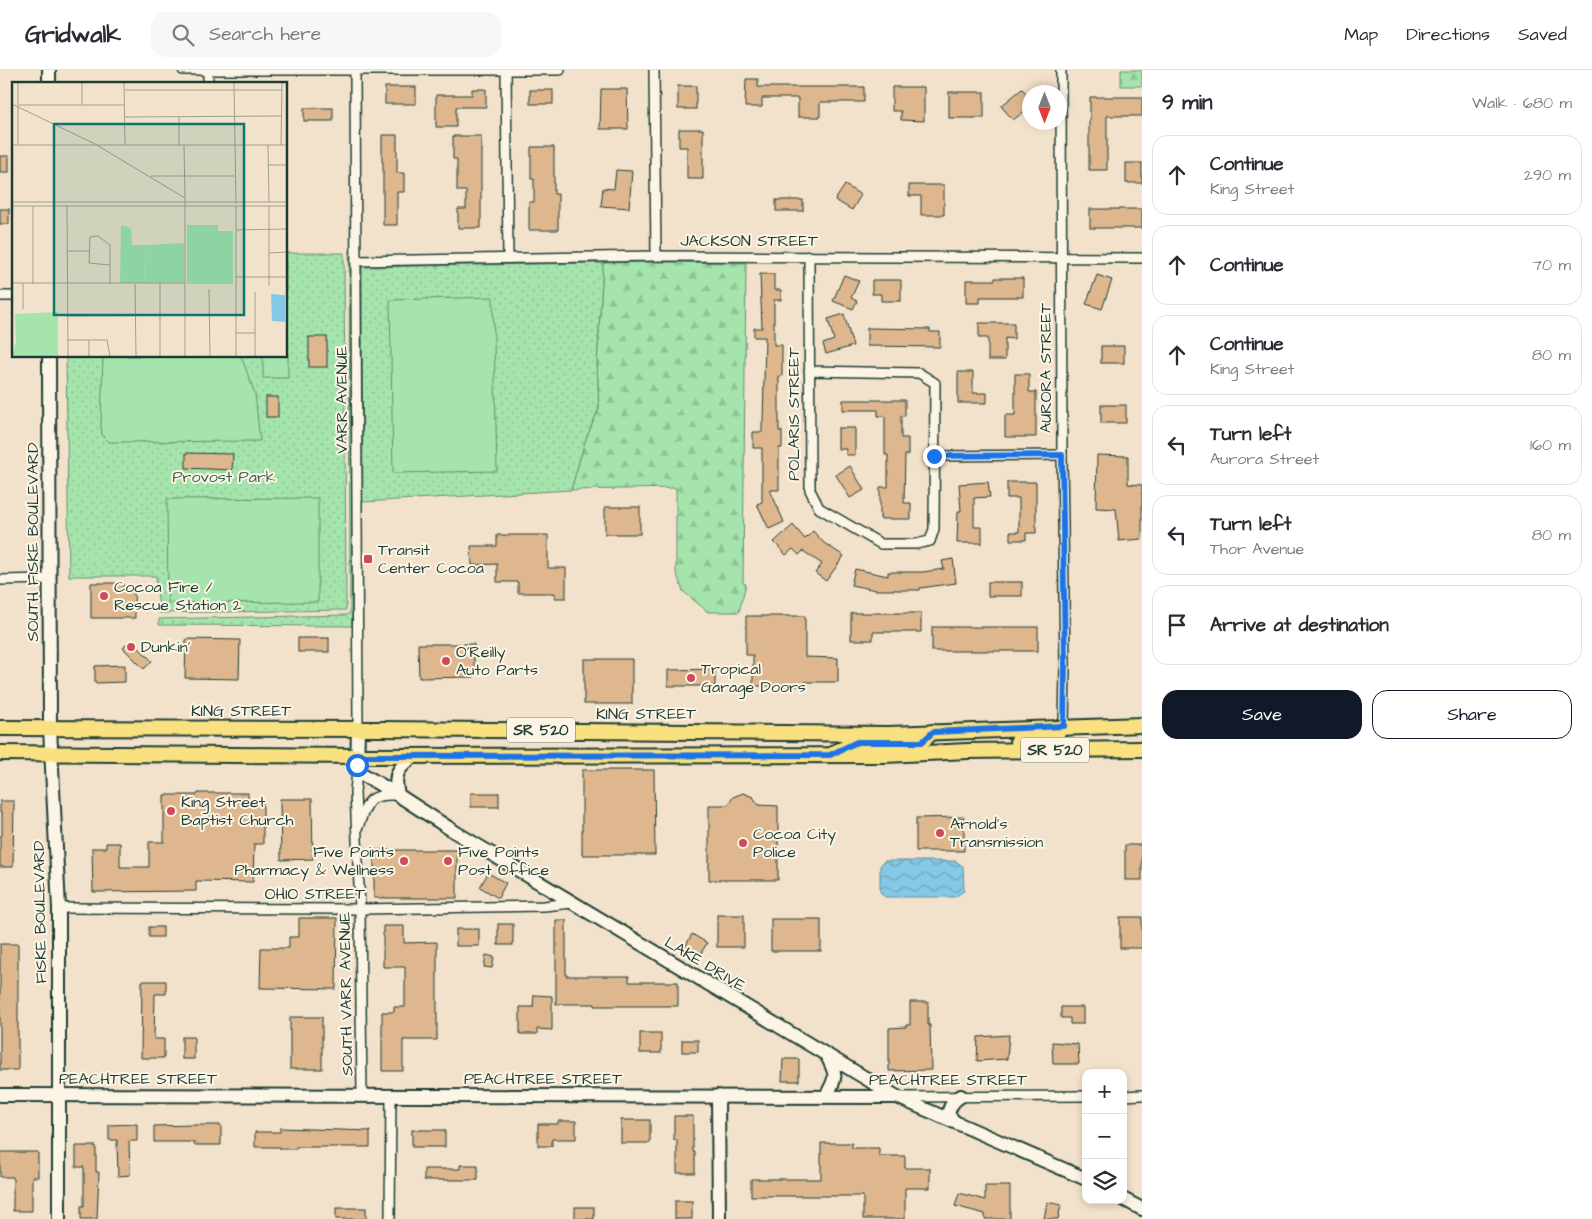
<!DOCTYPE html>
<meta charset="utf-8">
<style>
:root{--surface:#fff;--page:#f7f7f7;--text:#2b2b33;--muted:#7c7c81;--line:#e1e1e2;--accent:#111827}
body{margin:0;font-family:"Architects Daughter",sans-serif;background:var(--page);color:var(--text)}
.controls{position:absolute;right:15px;bottom:15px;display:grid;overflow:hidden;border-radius:10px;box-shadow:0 2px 8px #0003}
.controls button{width:45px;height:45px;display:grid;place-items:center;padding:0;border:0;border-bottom:1px solid var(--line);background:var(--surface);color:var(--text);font:25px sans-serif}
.compass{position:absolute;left:1022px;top:15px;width:45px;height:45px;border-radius:50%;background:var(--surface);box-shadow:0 2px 8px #0003;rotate:180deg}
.stop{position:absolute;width:15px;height:15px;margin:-11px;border:4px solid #1a73e8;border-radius:50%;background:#fff}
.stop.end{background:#1a73e8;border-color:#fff;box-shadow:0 1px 5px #0008}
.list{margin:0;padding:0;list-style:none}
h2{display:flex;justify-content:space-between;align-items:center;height:65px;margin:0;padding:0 20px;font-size:21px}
h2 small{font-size:16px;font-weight:400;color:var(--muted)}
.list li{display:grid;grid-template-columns:32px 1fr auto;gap:15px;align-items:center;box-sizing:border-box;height:80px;margin:0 10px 10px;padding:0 10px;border:1px solid var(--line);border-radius:15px}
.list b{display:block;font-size:19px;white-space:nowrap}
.list p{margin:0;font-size:16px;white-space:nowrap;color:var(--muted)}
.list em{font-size:16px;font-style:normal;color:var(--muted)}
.actions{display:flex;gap:10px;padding:15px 20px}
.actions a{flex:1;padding:11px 0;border:1px solid var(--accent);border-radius:15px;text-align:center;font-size:18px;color:var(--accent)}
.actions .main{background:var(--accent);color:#fff}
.icon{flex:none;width:28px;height:28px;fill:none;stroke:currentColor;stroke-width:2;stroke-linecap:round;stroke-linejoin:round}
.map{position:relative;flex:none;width:1142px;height:1149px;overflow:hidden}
header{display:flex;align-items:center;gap:30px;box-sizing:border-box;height:70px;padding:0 25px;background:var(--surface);border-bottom:1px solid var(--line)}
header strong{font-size:24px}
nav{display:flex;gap:28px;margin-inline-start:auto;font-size:18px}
.search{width:350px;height:45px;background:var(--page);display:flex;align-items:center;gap:12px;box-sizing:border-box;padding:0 18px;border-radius:15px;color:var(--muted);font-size:19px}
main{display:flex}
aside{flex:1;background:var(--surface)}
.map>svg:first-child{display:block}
.forest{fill:url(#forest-firs);stroke:#629070}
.park{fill:url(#park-dots);stroke:#629070}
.garden{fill:#a5e4ad;stroke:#629070}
.water{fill:url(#water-waves);stroke:#5d909f}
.building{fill:#deb78f;stroke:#1f3d34}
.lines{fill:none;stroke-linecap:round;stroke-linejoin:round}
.street-casing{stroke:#1f3d34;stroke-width:12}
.secondary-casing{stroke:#1f3d34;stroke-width:16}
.primary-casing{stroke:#1f3d34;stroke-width:18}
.street{stroke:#fcf5e5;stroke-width:9}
.secondary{stroke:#fcf5e5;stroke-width:12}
.primary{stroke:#f9e181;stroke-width:14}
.route{stroke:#1a73e8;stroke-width:6}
.poi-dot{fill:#d1495b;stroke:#fcf5e5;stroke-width:2}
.labels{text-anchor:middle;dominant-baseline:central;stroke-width:4;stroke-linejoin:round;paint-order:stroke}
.shield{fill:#fcf5e5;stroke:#617469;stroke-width:1}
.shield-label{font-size:15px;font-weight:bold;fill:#1f3d34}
.street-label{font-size:16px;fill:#1f3d34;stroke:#fcf5e5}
.park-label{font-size:16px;fill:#3a5e4c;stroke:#fcf5e5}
.poi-label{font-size:16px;fill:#1f3d34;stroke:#fcf5e5;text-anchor:start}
.inset-road{fill:none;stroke:#9ea08f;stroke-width:1}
.view{fill:#0f766e;fill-opacity:0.15;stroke:#0f766e;stroke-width:2.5}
.inset-edge{fill:none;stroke:#1f3d34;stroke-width:2.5}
</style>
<header>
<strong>Gridwalk</strong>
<div class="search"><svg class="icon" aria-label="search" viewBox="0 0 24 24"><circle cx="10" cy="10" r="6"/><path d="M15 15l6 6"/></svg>Search here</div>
<nav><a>Map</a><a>Directions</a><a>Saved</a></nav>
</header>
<main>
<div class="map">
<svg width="1142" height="1149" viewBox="0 0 1142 1149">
<defs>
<pattern id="forest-firs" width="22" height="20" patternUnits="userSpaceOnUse" patternTransform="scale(1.25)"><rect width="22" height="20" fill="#a5e4ad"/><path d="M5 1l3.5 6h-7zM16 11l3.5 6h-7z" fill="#8ec495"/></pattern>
<pattern id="park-dots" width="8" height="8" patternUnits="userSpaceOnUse" patternTransform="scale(1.25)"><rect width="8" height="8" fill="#a5e4ad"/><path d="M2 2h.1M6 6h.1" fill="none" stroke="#8ec495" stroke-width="1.8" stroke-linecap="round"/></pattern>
<pattern id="water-waves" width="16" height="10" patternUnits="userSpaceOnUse" patternTransform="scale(1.25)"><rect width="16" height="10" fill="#86c8e7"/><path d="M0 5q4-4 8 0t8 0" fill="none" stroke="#6da4bc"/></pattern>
</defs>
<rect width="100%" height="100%" fill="#f3e2cb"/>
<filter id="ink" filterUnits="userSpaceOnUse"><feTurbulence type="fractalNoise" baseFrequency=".02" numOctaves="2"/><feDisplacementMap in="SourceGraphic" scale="10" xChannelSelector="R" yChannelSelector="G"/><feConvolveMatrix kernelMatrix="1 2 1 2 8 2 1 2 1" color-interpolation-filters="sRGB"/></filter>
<g filter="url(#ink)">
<g class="forest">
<rect x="1121" y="0" width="21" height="16"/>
<path d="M656 192 746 193 743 513 746 514 739 542H708L683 521 676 502V418L571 420 585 371 599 338 597 294 603 193Z"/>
</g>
<g class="park">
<path d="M349 181H351L352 556 159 555V549L346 545 350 543Z"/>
<path d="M286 183H344L346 540 159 543 156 506H69L66 286H286Z"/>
<path d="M603 193 597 294 599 338 585 371 571 420 363 432 362 197Z"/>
</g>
<g class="garden">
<path d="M493 227 497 401 393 403 390 230Z"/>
<path d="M286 266H288V308H263V286H286Z"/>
<path d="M103 286H241L255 324 260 371 109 372 102 365 101 355Z"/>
<path d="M318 428V532L168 533 167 429Z"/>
</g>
<path class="water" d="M884 791H955L963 796 964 821 954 827H885L880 822V796Z"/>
<g class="building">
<path d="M746 9H758V17H864V32H820V47H798V28H762V37H745Z"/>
<rect x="678" y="16" width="18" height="23"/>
<rect x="385" y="17" width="31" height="17"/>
<path d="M892 17H924V51L901 50V41H892Z"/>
<path d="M472 19H486V37H456V57H436V25H472Z"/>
<path d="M601 19H627L628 59H600Z"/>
<path d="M1022 19 1030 27V37L1013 50 1001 36Z"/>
<rect x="530" y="20" width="23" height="14"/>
<rect x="949" y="22" width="35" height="26"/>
<path d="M1090 27H1142V46H1107V100H1089V51H1090Z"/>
<rect x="304" y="38" width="29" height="13"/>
<path d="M679 59H703V109H687V77H679Z"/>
<path d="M382 65H397V103H404V122H397V155H383V92H382Z"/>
<path d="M453 66H481V158H458V139H466V121H457V89H453Z"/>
<path d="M531 77H554V124H558V160H529V132H534V109H531Z"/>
<rect x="0" y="86" width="9" height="16"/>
<rect x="1126" y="93" width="16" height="20"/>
<path d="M616 100 632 101 629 138 601 136 603 118 614 119Z"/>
<path d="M845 115 861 125 852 140 835 130Z"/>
<path d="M909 115H944V145H921V126H909Z"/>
<rect x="776" y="130" width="27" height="11"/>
<rect x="0" y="139" width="9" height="15"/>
<rect x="1090" y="139" width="52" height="19"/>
<path d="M760 204H774V220H781V230H774V275H782V306H779V361H782V378H779V420H770L784 452 769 459 757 434 762 432V378H753V362H762V352H763L765 267H754V258H762Z"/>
<path d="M844 205 859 211 851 228 857 231 853 239 833 231Z"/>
<path d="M1097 205 1112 210 1102 239 1086 234Z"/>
<path d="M995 208H1023V227H980V233H966V210H995Z"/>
<path d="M872 210H901V231H881V224H872Z"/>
<path d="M844 244 853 276 826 284 823 274 834 270 828 249Z"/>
<path d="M979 253H1014V269L1005 268V290H988V268H979Z"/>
<path d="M867 258 930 259V262H940V277L867 276Z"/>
<rect x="309" y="267" width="18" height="30"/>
<rect x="1101" y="276" width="23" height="17"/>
<path d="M958 302H973V323H987V333H958Z"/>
<path d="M1015 304H1029V322H1036V367H1005V345H1015Z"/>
<rect x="266" y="327" width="12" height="20"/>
<path d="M843 330H905V346H901V368H908V385H905L904 433H911V449H880V417H888V385H885V346H878V340H843Z"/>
<rect x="1101" y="335" width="25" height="18"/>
<path d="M838 358H855V385H846V379H838Z"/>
<path d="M186 383 233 384 232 400 186 398Z"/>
<path d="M1097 385 1128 386V414L1142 415V469L1119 471 1116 439 1096 438Z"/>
<path d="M850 396 864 420 850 428 836 405Z"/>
<path d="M988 412 990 427 974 428V457H982V473H957L958 441H961L959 414Z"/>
<path d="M1007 412H1036V463H1026V470H1010V462H1019V428H1007Z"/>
<rect x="605" y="437" width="35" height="27"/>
<path d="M793 455 805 469 813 461 824 473 844 486 826 511 815 503 822 494 803 481 799 485 793 479 786 485 774 472Z"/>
<path d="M497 465H548V498H566V528H555V523H518V512H497V494L472 495 471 476H497Z"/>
<path d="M953 489 956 513 920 518V520H876L851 515 855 499 888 506V502H923L944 499 942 491Z"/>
<rect x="988" y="512" width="34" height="14"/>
<path d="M91 513H123V521H134L135 548H91Z"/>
<path d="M851 543H921V562H873V570H851Z"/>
<path d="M746 546H805V587L838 588V612H805V616H753V585H746Z"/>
<rect x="932" y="557" width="106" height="24"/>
<rect x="298" y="568" width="31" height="14"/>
<path d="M186 569 240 570 239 609 185 608Z"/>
<path d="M131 570 152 591 144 599 123 578Z"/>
<path d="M418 574H474V607L419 608Z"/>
<rect x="584" y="589" width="48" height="45"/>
<path d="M125 595V612L95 613V596Z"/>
<path d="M715 599V616H668V600Z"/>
<path d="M582 700H654L655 785H582Z"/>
<path d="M198 723H248V731L263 730V774H254L253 812 196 811V821L93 822 92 778H106V773H120V797H149V772H164V725H197Z"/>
<rect x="471" y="723" width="28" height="14"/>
<path d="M743 723 753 727 759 735 778 736V810H709V735H728L733 727Z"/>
<path d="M280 729H312L313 789 281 790Z"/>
<path d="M0 731H14L13 797H0V766H2V743H0Z"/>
<path d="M964 747V781H916V748Z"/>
<rect x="1125" y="775" width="17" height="35"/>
<rect x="374" y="780" width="83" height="48"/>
<path d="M488 803 506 813 498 828 480 817Z"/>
<rect x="717" y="845" width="27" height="32"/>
<rect x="1120" y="847" width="22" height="31"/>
<path d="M299 848H337L336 919 260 918 261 878H289V867H299Z"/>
<rect x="771" y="849" width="50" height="32"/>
<path d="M556 850H566V906H629V912H678V936H595V934H556Z"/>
<rect x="498" y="854" width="15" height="21"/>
<path d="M383 856H404V873L437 872V970H403V1001H382V942H394V937H405V897H383Z"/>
<rect x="149" y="857" width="14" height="10"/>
<rect x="456" y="859" width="23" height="17"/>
<path d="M692 864 707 873 700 885 685 877Z"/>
<rect x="0" y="874" width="18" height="126"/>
<path d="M486 885 494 887 492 898 484 897Z"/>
<path d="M142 911H166V924H155L154 969H164V988H141Z"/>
<path d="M534 925 552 926V960L537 959V964H520V937H533Z"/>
<path d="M910 932H928V955H930L931 1000 889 1001V958L906 957V955H910Z"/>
<path d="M1061 937H1083V954H1070V948H1061Z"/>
<rect x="290" y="947" width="32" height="52"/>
<rect x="640" y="963" width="21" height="20"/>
<path d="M1009 965 1007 989 977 991 978 967Z"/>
<rect x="182" y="967" width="12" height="22"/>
<rect x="682" y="970" width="16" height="12"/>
<path d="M1052 972 1078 974 1079 994H1053Z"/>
<path d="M783 989H799V1011H782Z"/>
<path d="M674 1046H693V1082H695V1103H677V1070H674Z"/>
<rect x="621" y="1050" width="29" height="23"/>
<path d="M558 1051H576V1069H552V1076H538V1054H558Z"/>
<path d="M137 1054V1071H129L130 1105 118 1106 117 1070H109V1055Z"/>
<path d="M194 1055H221V1075H194V1072H154V1056Z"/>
<path d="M280 1058 370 1061V1077H296V1079H280V1077H255V1062H280Z"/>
<rect x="412" y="1060" width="33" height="17"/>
<path d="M821 1073H852V1078H879V1086H905V1098H930V1118H905V1149H863V1126H751V1109H821Z"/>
<path d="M76 1076H96V1102H99L97 1149H81V1136H84V1097H76Z"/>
<path d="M0 1082H38V1107H32V1141H13V1107H0Z"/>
<path d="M460 1095H478V1110H424V1099H460Z"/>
<path d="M985 1116H1010V1149H985V1144L955 1136 959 1123 985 1130Z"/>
<rect x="675" y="1131" width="17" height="18"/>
<path d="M1047 1132 1061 1135 1058 1149H1044Z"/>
<rect x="575" y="1137" width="19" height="12"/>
<rect x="336" y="1138" width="30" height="11"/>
</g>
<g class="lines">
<g class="street-casing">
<g id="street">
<path d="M183 0H560"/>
<path d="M208 0V14"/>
<path d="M355 0 358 659"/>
<path d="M506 0 508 188"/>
<path d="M654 0 656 186"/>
<path d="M1061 0 1062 385 1065 595 1064 656"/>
<path d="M809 186 810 420 819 438 881 474H916L930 471 934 459 935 313 919 303 809 301"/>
<path d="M356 191 656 186 1142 188"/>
<path d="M0 226H14"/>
<path d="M934 386 1062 385"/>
<path d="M0 510 50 509"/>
<path d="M357 701 355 722 360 839 362 1026"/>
<path d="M358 757C367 733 367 724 395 725"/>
<path d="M59 838 360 839 544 836 572 833"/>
<path d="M1123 1026 1142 1025"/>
<path d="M903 1027 1086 1026"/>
<path d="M390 1149 391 1025"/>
</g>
</g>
<g class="secondary-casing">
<g id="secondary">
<path d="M49 14V0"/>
<path d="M49 286 50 658 59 838V1149"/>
<path d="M358 659 357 701 398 725 455 762 897 1027 1086 1109"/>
<path d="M398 725C393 704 398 698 415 685"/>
<path d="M0 1025 897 1027"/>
<path d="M718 1026 719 1149"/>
<path d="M826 1026C837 1007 837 1005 827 986"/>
<path d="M954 1051 948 1045C950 1035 953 1031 961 1026"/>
<path d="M1123 1129 1142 1139"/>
</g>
</g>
<g class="primary-casing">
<g id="primary">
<path d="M0 658 382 659 888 664 1142 655"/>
<path d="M1017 672C1037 671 1050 672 1064 656"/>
<path d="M835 682 857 672H922L932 662"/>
<path d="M0 683 357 686 885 685 968 681 1142 679"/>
</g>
</g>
<use href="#street" class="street"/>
<use href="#secondary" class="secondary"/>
<use href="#primary" class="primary"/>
</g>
</g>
<g class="lines" filter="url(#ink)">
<path class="route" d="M357 695V686L830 685 857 672H922L933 662 1064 656 1065 595 1062 385 934 386"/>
</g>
<g class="poi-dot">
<rect x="363" y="484" width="10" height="10" rx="2.5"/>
<circle cx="104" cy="526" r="5"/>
<circle cx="131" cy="577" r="5"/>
<circle cx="446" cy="591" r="5"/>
<circle cx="691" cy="608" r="5"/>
<circle cx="171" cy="741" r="5"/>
<circle cx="940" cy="763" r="5"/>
<circle cx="743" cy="773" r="5"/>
<circle cx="404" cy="791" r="5"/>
<circle cx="448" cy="791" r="5"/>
</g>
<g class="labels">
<g class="shield">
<rect x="507" y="647.5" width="68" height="25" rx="4"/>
<rect x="1021" y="667.5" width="68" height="25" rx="4"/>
</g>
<g class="shield-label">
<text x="541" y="660">SR 520</text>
<text x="1055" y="680">SR 520</text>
</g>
<g class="street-label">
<text x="749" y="171">JACKSON STREET</text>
<text transform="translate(1046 298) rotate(-90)">AURORA STREET</text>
<text transform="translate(342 330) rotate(-90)">VARR AVENUE</text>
<text transform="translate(794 344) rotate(-90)">POLARIS STREET</text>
<text transform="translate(33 472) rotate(-90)">SOUTH FISKE BOULEVARD</text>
<text x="241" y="641">KING STREET</text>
<text x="646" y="644">KING STREET</text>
<text x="315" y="824">OHIO STREET</text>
<text transform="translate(40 842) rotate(-91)">FISKE BOULEVARD</text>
<text transform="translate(705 894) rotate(31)">LAKE DRIVE</text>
<text transform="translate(346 924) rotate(-91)">SOUTH VARR AVENUE</text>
<text x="138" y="1009">PEACHTREE STREET</text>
<text x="543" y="1009">PEACHTREE STREET</text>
<text x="948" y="1010">PEACHTREE STREET</text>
</g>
<g class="park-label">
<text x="224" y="407">Provost Park</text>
</g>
<g class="poi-label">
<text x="378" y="480">Transit<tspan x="378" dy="18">Center Cocoa</tspan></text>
<text x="114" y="517">Cocoa Fire /<tspan x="114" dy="18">Rescue Station 2</tspan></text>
<text x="141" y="577">Dunkin'</text>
<text x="456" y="582">O'Reilly<tspan x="456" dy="18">Auto Parts</tspan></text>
<text x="701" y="599">Tropical<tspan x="701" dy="18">Garage Doors</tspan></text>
<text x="181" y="732">King Street<tspan x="181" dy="18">Baptist Church</tspan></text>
<text x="950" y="754">Arnold's<tspan x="950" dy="18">Transmission</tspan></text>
<text x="753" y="764">Cocoa City<tspan x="753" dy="18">Police</tspan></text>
<text x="394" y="782" text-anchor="end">Five Points<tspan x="394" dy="18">Pharmacy &amp; Wellness</tspan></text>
<text x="458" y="782">Five Points<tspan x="458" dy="18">Post Office</tspan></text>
</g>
</g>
<g transform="translate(12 12)">
<rect width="275" height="275" fill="#f3e2cb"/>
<path d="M109 143 119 146 120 163H137L133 177 132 201H108ZM46 230V274H0L4 260 3 232Z" fill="#a5e4ad"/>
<path d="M175 143H206V149H221V202H175ZM172 161V200L132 201 133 177 137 163Z" fill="#a5e4ad"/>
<path d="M204 144V162H179V145ZM150 166H167V195H150ZM189 171 215 172 214 199 195 190Z" fill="#a5e4ad"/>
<path d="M259 212 273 213V240L260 239Z" fill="#86c8e7"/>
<path class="inset-road" d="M6 1V63M112 1 113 63M222 1 224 122M113 8H270M0 22 83 62 173 116V274M7 23H113M70 23V1M113 35 270 34M0 63H275M167 63V35M172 63 173 116M256 63 257 120M269 63 270 1M256 83H274M139 94H222M0 120H275M0 124H275M55 124 56 274M224 124V274M257 124V204M224 148 275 147M56 169H77M257 171 275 170M98 183 77 181 78 155 86 154 98 163V202M224 195H275M0 201H173M11 201V227M21 202V124M123 202 124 274M148 202V274M197 207 198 274M56 234 224 233M224 251H243M56 258H95L98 274M77 258V274M243 274V210"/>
<path class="view" d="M42 42H232V233H42Z"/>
<rect width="275" height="275" class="inset-edge"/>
</g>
</svg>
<div class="controls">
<button>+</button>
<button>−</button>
<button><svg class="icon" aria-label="layers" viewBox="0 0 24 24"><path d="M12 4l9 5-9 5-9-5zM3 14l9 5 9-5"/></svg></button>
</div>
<svg class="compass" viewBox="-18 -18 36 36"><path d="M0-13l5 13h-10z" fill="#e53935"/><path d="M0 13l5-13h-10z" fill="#7c7c81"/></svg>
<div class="stop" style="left:357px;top:695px"></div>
<div class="stop end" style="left:934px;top:386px"></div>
</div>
<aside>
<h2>9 min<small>Walk · 680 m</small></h2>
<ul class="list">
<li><svg class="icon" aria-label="ahead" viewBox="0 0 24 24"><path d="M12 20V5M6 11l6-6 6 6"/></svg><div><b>Continue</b><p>King Street</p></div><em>290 m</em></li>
<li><svg class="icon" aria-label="ahead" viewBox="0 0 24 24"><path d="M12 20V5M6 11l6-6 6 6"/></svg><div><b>Continue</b></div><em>70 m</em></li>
<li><svg class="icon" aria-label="ahead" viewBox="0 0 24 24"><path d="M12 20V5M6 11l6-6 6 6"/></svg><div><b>Continue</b><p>King Street</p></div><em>80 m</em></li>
<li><svg class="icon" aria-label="left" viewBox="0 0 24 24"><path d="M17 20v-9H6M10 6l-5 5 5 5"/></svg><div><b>Turn left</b><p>Aurora Street</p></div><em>160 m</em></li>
<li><svg class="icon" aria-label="left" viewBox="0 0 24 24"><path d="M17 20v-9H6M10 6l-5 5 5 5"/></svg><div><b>Turn left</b><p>Thor Avenue</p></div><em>80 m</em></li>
<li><svg class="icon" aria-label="arrive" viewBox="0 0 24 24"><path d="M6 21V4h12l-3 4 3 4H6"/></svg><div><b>Arrive at destination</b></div></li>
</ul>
<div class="actions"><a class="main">Save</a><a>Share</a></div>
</aside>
</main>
